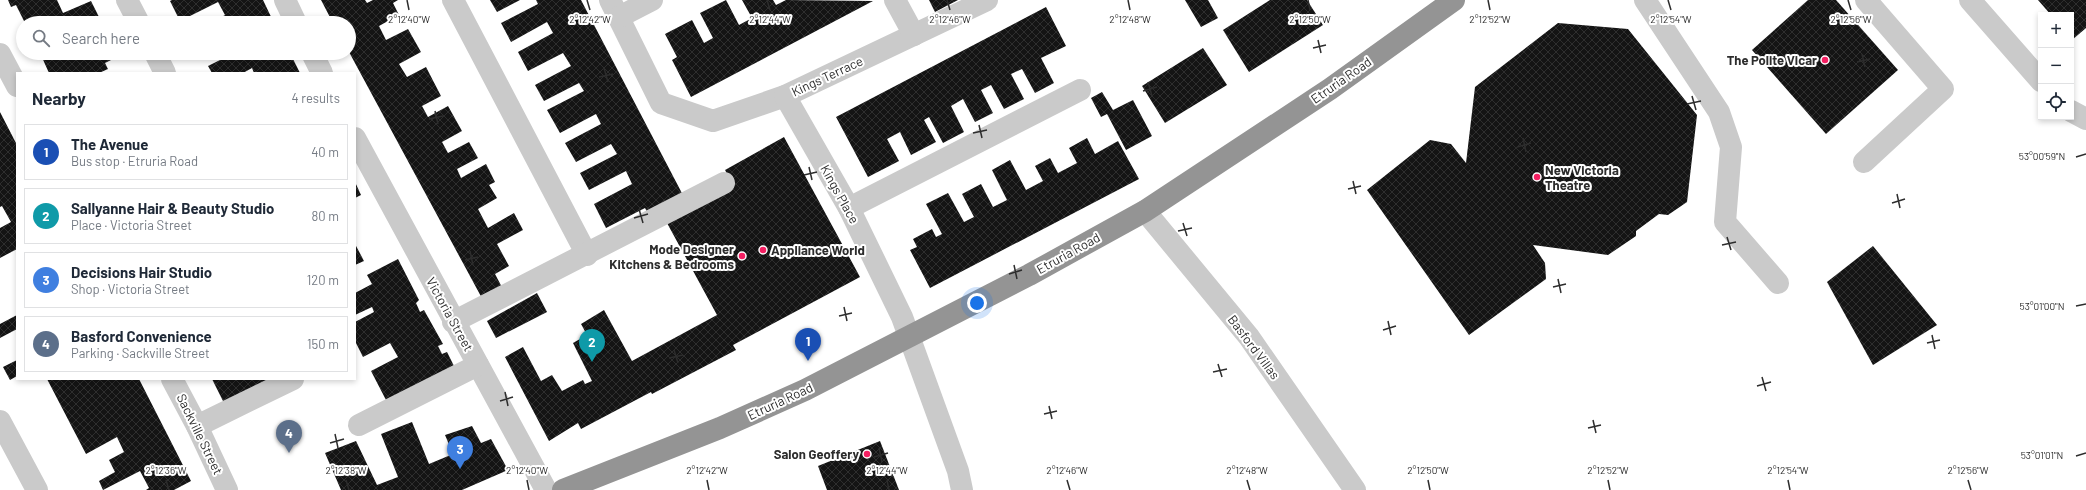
<!DOCTYPE html>
<meta charset="utf-8">
<style>
:root{--surface:#fff;--page:#f6f6f7;--text:#1f2937;--muted:#747a83;--line:#e0e1e3;--accent:#2563eb}
body{margin:0;font-family:Barlow,sans-serif;background:var(--page);color:var(--text)}
.controls{position:absolute;right:12px;top:12px;display:grid;overflow:hidden;border-radius:0px;box-shadow:0 2px 6px #0003}
.controls button{width:36px;height:36px;display:grid;place-items:center;padding:0;border:0;border-bottom:1px solid var(--line);background:var(--surface);color:var(--text);font:20px sans-serif}
.you{position:absolute;left:977px;top:303px;width:14px;height:14px;margin:-10px;border:3px solid #fff;border-radius:50%;background:#1a73e8;box-shadow:0 0 0 6px #1a73e833}
.badge{display:grid;place-items:center;width:26px;height:26px;border-radius:50%;background:var(--accent);color:#fff;font-size:13px;font-weight:700}
.pin{position:absolute;translate:-50% -33px;filter:drop-shadow(0 1px 2px #0008)}
.pin::after{content:'';position:absolute;top:21px;width:14px;height:12px;background:inherit;clip-path:polygon(0 0,100% 0,50% 100%)}
.list{margin:0;padding:0;list-style:none}
h2{display:flex;justify-content:space-between;align-items:center;height:52px;margin:0;padding:0 16px;font-size:17px}
h2 small{font-size:13px;font-weight:400;color:var(--muted)}
.list li{display:grid;grid-template-columns:26px 1fr auto;gap:12px;align-items:center;box-sizing:border-box;height:56px;margin:0 8px 8px;padding:0 8px;border:1px solid var(--line);border-radius:0px}
.list b{display:block;font-size:15px;white-space:nowrap}
.list p{margin:0;font-size:13px;white-space:nowrap;color:var(--muted)}
.list em{font-size:13px;font-style:normal;color:var(--muted)}
.icon{flex:none;width:22px;height:22px;fill:none;stroke:currentColor;stroke-width:2;stroke-linecap:round;stroke-linejoin:round}
.map{position:relative;flex:none;width:2086px;height:490px;overflow:hidden}
.search{position:absolute;background:var(--surface);box-shadow:0 2px 6px #0003;left:16px;top:16px;width:340px;height:44px;display:flex;align-items:center;gap:10px;box-sizing:border-box;padding:0 14px;border-radius:22px;color:var(--muted);font-size:15px}
.panel{position:absolute;background:var(--surface);box-shadow:0 2px 6px #0003;left:16px;top:72px;width:340px;height:308px;border-radius:0px}
.map>svg:first-child{display:block}
.building{fill:url(#building-cross-hatch)}
.lines{fill:none;stroke-linecap:round;stroke-linejoin:round}
.minor{stroke:#cacaca;stroke-width:22}
.highway{stroke:#949494;stroke-width:22}
.ticks{fill:none;stroke:#2d2d2d;stroke-width:1.5}
.poi-dot{fill:#f51f62;stroke:#fff;stroke-width:1.5}
.labels{text-anchor:middle;dominant-baseline:central;stroke-width:4;stroke-linejoin:round;paint-order:stroke}
.poi-label{font-size:13px;font-weight:bold;fill:#2d2d2d;stroke:#fff;text-anchor:end}
.street-label{font-size:13px;fill:#2d2d2d;stroke:#fff}
.ticks-label{font-size:10px;text-anchor:middle;fill:#2d2d2d;stroke:#fff;stroke-width:4;stroke-linejoin:round;paint-order:stroke}
</style>
<div class="map">
<svg width="2086" height="490" viewBox="0 0 2086 490">
<defs>
<pattern id="building-cross-hatch" width="8" height="8" patternUnits="userSpaceOnUse"><rect width="8" height="8" fill="#141414"/><path d="M0 0l8 8M0 8l8-8" fill="none" stroke="#2e2e2e"/></pattern>
</defs>
<rect width="100%" height="100%" fill="#fff"/>
<g class="building">
<path d="M8 0H57L63 13 91 1 102 23H25L16 5 11 7Z"/>
<path d="M172 0H263L274 23H211L225 15 218 2 180 21 170 1Z"/>
<path d="M321 0H365L367 3 373 0H398L393 3 399 15 379 26 386 40 408 29 421 52 399 64 407 77 426 67 441 96 422 106 428 117 448 106 462 131 442 142 448 153 469 142 478 158 457 169 461 178 486 164 495 182 489 185 497 198 478 209 488 228 514 213 523 230 497 244 509 266 495 274 504 291 484 302 349 52V23H333Z"/>
<path d="M490 0H520L497 12Z"/>
<path d="M536 0H581L685 199 650 217 645 208 606 228 594 204 632 184 626 171 589 190 580 173 617 154 611 144 576 162 565 143 601 124 596 114 560 133 547 110 584 91 579 83 544 101 535 85 571 66 563 53 528 71 518 52 553 33 547 22 511 42 501 23 538 4Z"/>
<path d="M726 0 739 25 752 18 742 0H773L776 5 786 0 873 1 691 97 672 60 677 57 665 34 692 20 704 43 713 38 700 13Z"/>
<path d="M929 0H958L935 12Z"/>
<path d="M1185 0H1208L1218 18 1201 27Z"/>
<path d="M1270 0H1307L1323 25 1249 72 1223 30Z"/>
<path d="M1808 0H1836L1898 70 1826 134 1752 50Z"/>
<path d="M2038 0H2086V28L2072 40 2071 15H2051Z"/>
<path d="M1046 7 1066 46 1041 58 1054 83 1035 93 1022 69 1011 74 1024 99 1004 109 991 85 981 90 993 113 975 122 963 99 951 106 964 132 943 143 929 117 924 120 936 142 911 155 900 132 887 139 899 161 868 177 836 117Z"/>
<path d="M1558 23 1628 29 1697 115 1687 202 1668 215 1659 214 1636 231V236L1608 255 1533 245 1545 263 1546 279 1469 335 1367 190 1430 140 1451 144 1466 163 1475 87Z"/>
<path d="M1203 48 1227 85 1165 123 1142 86Z"/>
<path d="M40 53H125L105 63 108 69 99 73H49Z"/>
<path d="M198 53H207L200 57Z"/>
<path d="M234 53H290L300 73H254L252 68 243 73H212L208 66Z"/>
<path d="M1102 92 1113 110 1133 100 1152 136 1126 150 1107 114 1101 117 1091 98Z"/>
<path d="M0 112 17 145V249L0 258V228L11 222 2 206 0 207Z"/>
<path d="M784 137 860 277 733 345 736 350 652 394 651 392 581 429 578 423 549 441 505 357 523 347 541 381 552 375 562 391 583 380 585 384 592 381 573 343 587 335 581 324 604 310 632 361 717 315 667 223 734 187 725 170Z"/>
<path d="M1087 138 1095 154 1118 141 1139 179 930 288 910 250 917 247 913 239 932 229 936 237 942 234 926 204 948 193 964 222 974 217 962 194 981 184 993 207 1007 200 992 170 1010 160 1026 190 1043 181 1035 166 1050 158 1058 173 1077 163 1069 148Z"/>
<path d="M355 182 361 195 355 198Z"/>
<path d="M355 244 364 261 355 265Z"/>
<path d="M1873 246 1937 325 1873 365 1827 282Z"/>
<path d="M398 259 419 300 416 303 420 312 424 310 443 344 438 346 442 354 447 352 457 372 386 400 371 371 398 357 390 343 363 357 355 341V322L374 312 372 307 355 315V293L372 284 367 275Z"/>
<path d="M537 293 547 312 496 338 487 321Z"/>
<path d="M17 315V329L0 338V324Z"/>
<path d="M17 360V376L10 380 3 367Z"/>
<path d="M47 379H139L191 481 174 490H146L149 488 140 471 103 490 99 481 115 472 109 460 124 452 117 437 86 454Z"/>
<path d="M212 379H278L227 409Z"/>
<path d="M412 422 429 464 453 454 445 435 472 426 481 443 491 439 508 470 462 490H341L325 453 356 441 377 485 398 477 381 434Z"/>
<path d="M880 441 899 490H827L818 466Z"/>
</g>
<g class="lines">
<g class="minor">
<path d="M127 0 139 23"/>
<path d="M285 0 296 23"/>
<path d="M453 0 587 255"/>
<path d="M610 0 661 103 713 121 785 96 987 0"/>
<path d="M895 0 914 35"/>
<path d="M1645 0 1719 112 1731 147 1725 222 1778 283"/>
<path d="M1970 0 2041 81"/>
<path d="M619 17 652 0"/>
<path d="M155 53 165 73"/>
<path d="M312 53 322 73"/>
<path d="M0 54 17 86"/>
<path d="M785 96 849 208 902 317 958 471 962 490"/>
<path d="M2071 111 2086 119"/>
<path d="M355 138 546 490"/>
<path d="M1864 162 1943 89 1866 0"/>
<path d="M849 208 1080 90"/>
<path d="M1145 211 1249 337 1355 490"/>
<path d="M453 322 724 183"/>
<path d="M172 379 197 426 227 490"/>
<path d="M0 421 37 490"/>
<path d="M359 425 478 365"/>
<path d="M197 426 293 379"/>
</g>
<path class="highway" d="M563 490 720 428 805 390 1029 275 1145 211 1330 89 1454 0"/>
</g>
<path class="ticks" d="M407 0 409 10M587 0 590 10M767 0 770 10M947 0 950 10M1128 0 1130 10M1308 0 1310 10M1488 0 1490 10M1668 0 1671 10M1848 0 1851 10M1318 40 1321 53M1313 48 1326 45M1862 54 1865 67M1857 62 1870 59M604 68 608 82M599 77 613 74M1148 82 1152 96M1143 91 1157 87M1692 96 1696 110M1687 104 1701 101M435 111 438 124M429 119 443 116M979 125 982 138M973 133 987 130M1523 138 1526 152M1517 147 1531 143M2076 157 2086 154M809 167 812 180M804 175 817 172M1353 181 1356 194M1348 189 1361 186M1897 194 1900 208M1892 203 1905 199M639 209 643 223M634 218 648 214M1183 223 1187 236M1178 231 1192 228M1727 237 1731 250M1722 245 1736 242M470 251 473 265M465 260 478 257M1014 265 1017 279M1009 274 1022 270M1558 279 1561 293M1553 287 1566 284M2076 306 2086 304M844 307 847 321M839 316 852 313M1388 321 1391 335M1383 330 1396 326M1932 335 1935 349M1927 343 1940 340M674 350 678 363M669 358 683 355M1218 364 1222 377M1213 372 1227 369M1762 377 1766 391M1757 386 1771 382M505 392 508 406M500 401 513 397M1049 406 1052 419M1044 414 1057 411M1593 420 1596 433M1588 428 1601 425M335 434 338 448M330 443 344 439M879 448 882 462M2076 456 2086 453M874 457 888 453M166 480 169 490M346 480 349 490M527 480 529 490M707 480 709 490M887 480 889 490M1067 480 1070 490M1247 480 1250 490M1428 480 1430 490M1608 480 1610 490M1788 480 1790 490M1968 480 1971 490"/>
<g class="poi-dot">
<circle cx="1825" cy="60" r="4"/>
<circle cx="1537" cy="177" r="4"/>
<circle cx="763" cy="250" r="4"/>
<circle cx="742" cy="256" r="4"/>
<circle cx="867" cy="454" r="4"/>
</g>
<g class="labels">
<g class="poi-label">
<text x="1817" y="60">The Polite Vicar</text>
<text x="1545" y="170" text-anchor="start">New Victoria<tspan x="1545" dy="15">Theatre</tspan></text>
<text x="734" y="249">Mode Designer<tspan x="734" dy="15">Kitchens &amp; Bedrooms</tspan></text>
<text x="771" y="250" text-anchor="start">Appliance World</text>
<text x="859" y="454">Salon Geoffery</text>
</g>
<g class="street-label">
<text transform="translate(827 76) rotate(-25)">Kings Terrace</text>
<text transform="translate(1341 80) rotate(-35)">Etruria Road</text>
<text transform="translate(840 194) rotate(61)">Kings Place</text>
<text transform="translate(1068 253) rotate(-29)">Etruria Road</text>
<text transform="translate(450 314) rotate(61)">Victoria Street</text>
<text transform="translate(1254 347) rotate(53)">Basford Villas</text>
<text transform="translate(780 401) rotate(-25)">Etruria Road</text>
<text transform="translate(200 434) rotate(64)">Sackville Street</text>
</g>
</g>
<g class="ticks-label">
<text x="409" y="23">2°12'40"W</text>
<text x="590" y="23">2°12'42"W</text>
<text x="770" y="23">2°12'44"W</text>
<text x="950" y="23">2°12'46"W</text>
<text x="1130" y="23">2°12'48"W</text>
<text x="1310" y="23">2°12'50"W</text>
<text x="1490" y="23">2°12'52"W</text>
<text x="1671" y="23">2°12'54"W</text>
<text x="1851" y="23">2°12'56"W</text>
<text x="2042" y="160">53°00'59"N</text>
<text x="2042" y="310">53°01'00"N</text>
<text x="2042" y="459">53°01'01"N</text>
<text x="166" y="474">2°12'36"W</text>
<text x="346" y="474">2°12'38"W</text>
<text x="527" y="474">2°12'40"W</text>
<text x="707" y="474">2°12'42"W</text>
<text x="887" y="474">2°12'44"W</text>
<text x="1067" y="474">2°12'46"W</text>
<text x="1247" y="474">2°12'48"W</text>
<text x="1428" y="474">2°12'50"W</text>
<text x="1608" y="474">2°12'52"W</text>
<text x="1788" y="474">2°12'54"W</text>
<text x="1968" y="474">2°12'56"W</text>
</g>
</svg>
<div class="controls">
<button>+</button>
<button>−</button>
<button><svg class="icon" aria-label="locate" viewBox="0 0 24 24"><circle cx="12" cy="12" r="6"/><path d="M12 2v4M12 18v4M2 12h4M18 12h4"/></svg></button>
</div>
<div class="you"></div>
<div class="pin badge" style="left:808px;top:361px;background:#1a4fb4">1</div>
<div class="pin badge" style="left:592px;top:362px;background:#0f9aa8">2</div>
<div class="pin badge" style="left:460px;top:469px;background:#3f7fe0">3</div>
<div class="pin badge" style="left:289px;top:453px;background:#5c6f8a">4</div>
<div class="search"><svg class="icon" aria-label="search" viewBox="0 0 24 24"><circle cx="10" cy="10" r="6"/><path d="M15 15l6 6"/></svg>Search here</div>
<section class="panel">
<h2>Nearby<small>4 results</small></h2>
<ul class="list">
<li><span class="badge" style="background:#1a4fb4">1</span><div><b>The Avenue</b><p>Bus stop · Etruria Road</p></div><em>40 m</em></li>
<li><span class="badge" style="background:#0f9aa8">2</span><div><b>Sallyanne Hair &amp; Beauty Studio</b><p>Place · Victoria Street</p></div><em>80 m</em></li>
<li><span class="badge" style="background:#3f7fe0">3</span><div><b>Decisions Hair Studio</b><p>Shop · Victoria Street</p></div><em>120 m</em></li>
<li><span class="badge" style="background:#5c6f8a">4</span><div><b>Basford Convenience</b><p>Parking · Sackville Street</p></div><em>150 m</em></li>
</ul>
</section>
</div>
